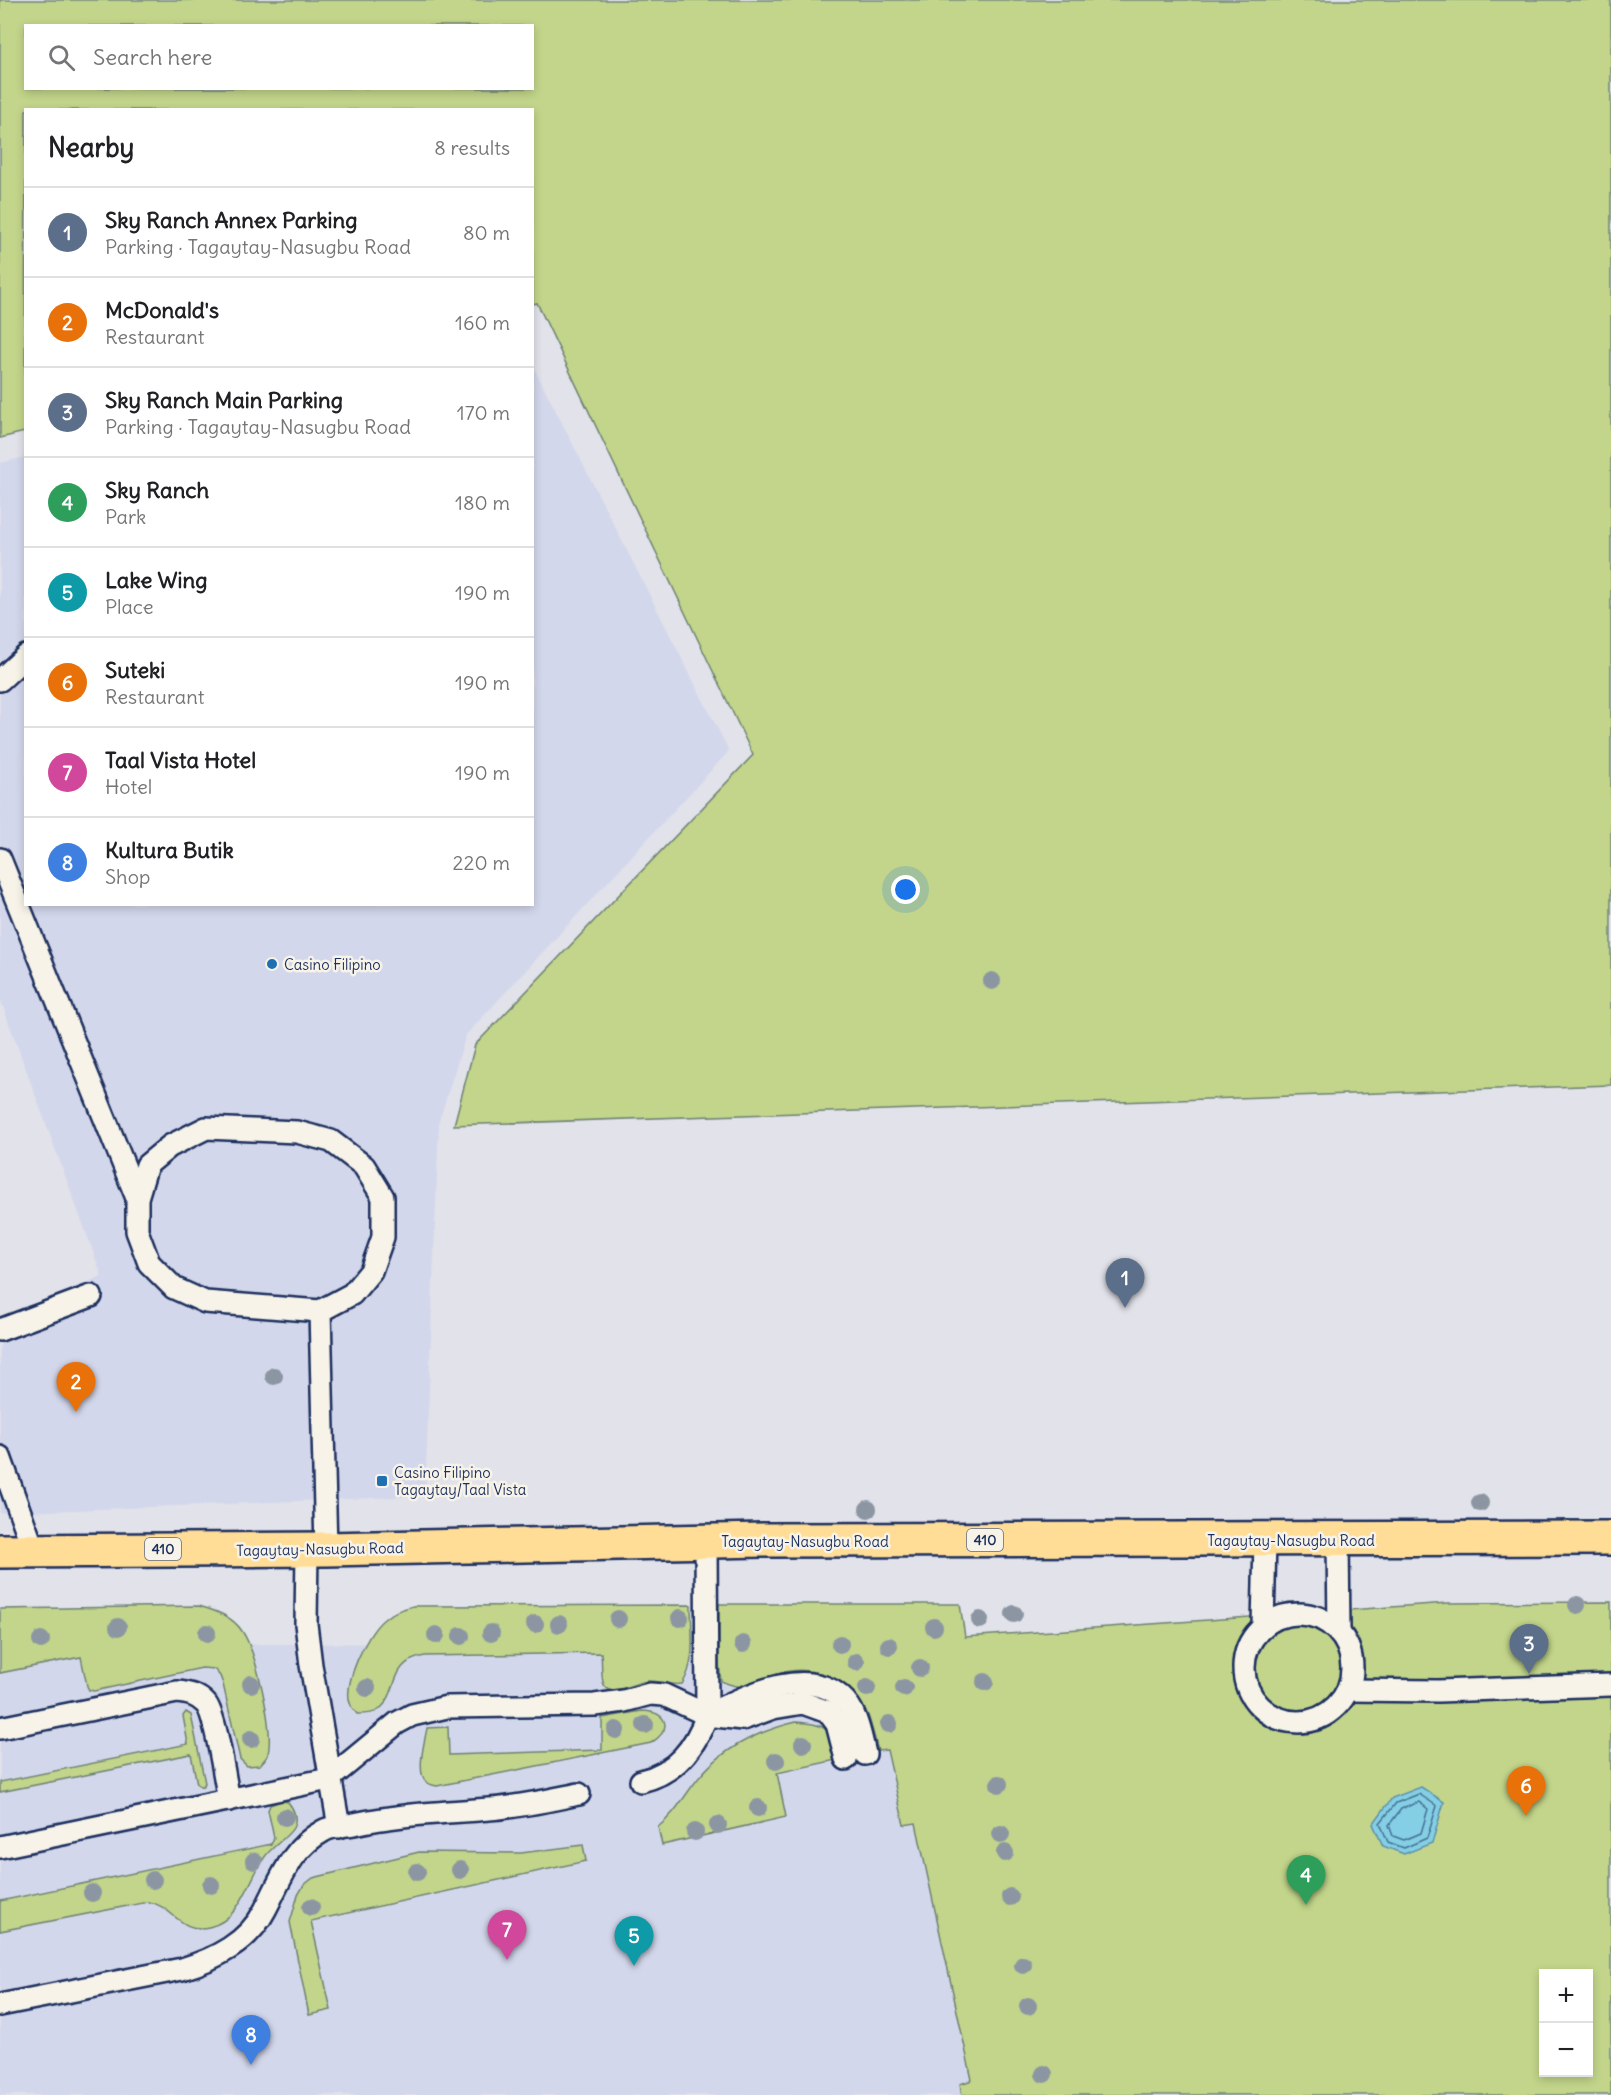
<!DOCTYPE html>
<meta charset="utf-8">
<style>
:root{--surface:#fff;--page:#f2f2f2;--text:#202124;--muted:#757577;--line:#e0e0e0;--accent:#1f6fb2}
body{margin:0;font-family:Delius,sans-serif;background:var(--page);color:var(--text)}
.controls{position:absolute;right:18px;bottom:18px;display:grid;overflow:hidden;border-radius:0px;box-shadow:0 3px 9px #0003}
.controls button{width:54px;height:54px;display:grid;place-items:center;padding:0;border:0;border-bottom:2px solid var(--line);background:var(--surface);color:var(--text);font:30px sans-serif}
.you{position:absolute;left:906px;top:890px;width:21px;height:21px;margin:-15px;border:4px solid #fff;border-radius:50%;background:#1a73e8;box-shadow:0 0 0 9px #1a73e833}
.badge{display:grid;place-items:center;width:39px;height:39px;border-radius:50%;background:var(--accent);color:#fff;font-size:20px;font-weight:700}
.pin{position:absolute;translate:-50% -50px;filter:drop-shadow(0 2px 3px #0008)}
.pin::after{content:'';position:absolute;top:32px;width:21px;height:18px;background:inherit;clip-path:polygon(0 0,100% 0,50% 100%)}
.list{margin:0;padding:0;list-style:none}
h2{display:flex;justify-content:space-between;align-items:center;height:78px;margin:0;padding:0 24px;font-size:26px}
h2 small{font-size:20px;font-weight:400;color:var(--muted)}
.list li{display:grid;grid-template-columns:39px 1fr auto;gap:18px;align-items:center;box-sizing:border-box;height:90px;padding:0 24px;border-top:2px solid var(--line)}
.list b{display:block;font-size:22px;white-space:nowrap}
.list p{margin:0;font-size:20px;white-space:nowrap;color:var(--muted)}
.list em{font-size:20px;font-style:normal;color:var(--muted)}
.icon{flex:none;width:33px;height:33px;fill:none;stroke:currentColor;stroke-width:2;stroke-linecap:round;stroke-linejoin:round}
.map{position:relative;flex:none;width:1611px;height:2095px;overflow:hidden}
.search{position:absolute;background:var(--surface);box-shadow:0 3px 9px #0003;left:24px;top:24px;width:510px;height:66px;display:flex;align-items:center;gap:15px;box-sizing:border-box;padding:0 21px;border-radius:0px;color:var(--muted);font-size:22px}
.panel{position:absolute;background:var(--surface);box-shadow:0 3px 9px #0003;left:24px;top:108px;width:510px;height:798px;border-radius:0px}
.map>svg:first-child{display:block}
.built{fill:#d3d7eb}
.green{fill:#c2d58a;stroke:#6e8274;stroke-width:1.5;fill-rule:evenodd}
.water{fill:#84cfe4;stroke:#5a8fae;stroke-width:1.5}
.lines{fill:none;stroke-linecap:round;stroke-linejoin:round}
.shore{stroke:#456f94;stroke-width:1.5}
.lane-casing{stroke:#1b2f5e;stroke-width:26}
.primary-casing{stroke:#1b2f5e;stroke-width:38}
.lane{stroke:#f7f3e8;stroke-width:21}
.primary{stroke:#ffdd96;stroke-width:33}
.tree{fill:#8c96a3}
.poi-dot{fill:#1f6fb2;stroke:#f7f3e8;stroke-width:2}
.labels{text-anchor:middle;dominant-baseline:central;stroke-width:5;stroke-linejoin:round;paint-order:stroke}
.shield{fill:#f7f3e8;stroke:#5d6a87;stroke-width:1.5}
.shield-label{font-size:14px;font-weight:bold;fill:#1b2f5e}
.poi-label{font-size:15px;fill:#1b2f5e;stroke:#f7f3e8;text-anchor:start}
.street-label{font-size:15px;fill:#1b2f5e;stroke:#f7f3e8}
</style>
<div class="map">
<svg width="1611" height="2095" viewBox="0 0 1611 2095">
<rect width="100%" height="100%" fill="#e2e2ea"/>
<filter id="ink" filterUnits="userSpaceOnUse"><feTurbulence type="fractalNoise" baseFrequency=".0167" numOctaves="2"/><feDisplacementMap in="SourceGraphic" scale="12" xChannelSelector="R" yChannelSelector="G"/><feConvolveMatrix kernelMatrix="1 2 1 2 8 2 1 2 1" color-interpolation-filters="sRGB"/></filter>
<g filter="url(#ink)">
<g class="built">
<path d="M533 366 729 751 466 1035 439 1121 425 1496 0 1513V1318L102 1276 0 999V463L25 457 26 904H532Z"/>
<path d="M965 1637 1028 2095H0V1646L706 1641Z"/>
</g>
<g class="green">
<path d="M0 0H1611V1085L454 1125 475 1045 753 755 537 303 533 304 532 110H26L25 432 0 438ZM26 26H532V88H26Z"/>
<path d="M1611 1602V2095H962L960 2084 972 2080 916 1823 904 1825 887 1750 878 1751C875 1739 872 1727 868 1715 853 1682 813 1662 778 1674 772 1676 768 1682 762 1684 749 1689 734 1687 721 1681L719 1664V1604H960L965 1637 1448 1603ZM1544 1974H1588V2072H1544Z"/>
<path d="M691 1605C691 1630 697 1662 682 1684 671 1686 661 1681 649 1681 636 1681 607 1700 603 1682 601 1673 602 1662 601 1653L425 1656C388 1662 400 1691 380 1709 374 1714 365 1714 357 1714 355 1711 352 1709 351 1706 341 1686 367 1633 383 1620 392 1612 402 1609 413 1606Z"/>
<path d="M199 1606C216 1611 232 1616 242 1631 256 1651 274 1730 268 1754 267 1758 263 1761 260 1765L247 1766 240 1759 223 1684 220 1676 214 1669 202 1668 94 1691 89 1690 87 1686 81 1657 0 1673V1609Z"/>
<path d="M642 1711C668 1712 673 1729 651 1743L437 1786C434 1785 430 1785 427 1783 415 1774 425 1740 427 1728L448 1727 449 1755 602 1750V1718Z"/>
<path d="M186 1712 191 1715 205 1783 202 1787 197 1784 191 1754 0 1792V1782L188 1744 183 1716Z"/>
<path d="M796 1722C830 1725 829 1728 836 1760L777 1773 786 1817 662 1845 658 1827C675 1814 684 1796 697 1780 721 1749 759 1731 796 1722Z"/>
<path d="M281 1801 288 1802C294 1809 298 1819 293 1828 288 1837 271 1847 264 1858 248 1881 241 1920 209 1927 179 1934 173 1905 148 1902L0 1931V1901L271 1844 274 1838 268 1810 270 1805Z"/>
<path d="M583 1845 586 1861 311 1921 331 2010 309 2015 290 1922 298 1895 304 1885 313 1878 419 1852 521 1853Z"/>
</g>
<path class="water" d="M1421 1787 1444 1802 1432 1843 1404 1854 1383 1846 1373 1824 1392 1798Z"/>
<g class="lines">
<g class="shore">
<path d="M1419 1794 1437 1806 1427 1838 1404 1848 1388 1842 1380 1823 1396 1803Z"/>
<path d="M1419 1802 1428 1809 1421 1833 1404 1840 1393 1836 1389 1825 1401 1809Z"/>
</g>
<g class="lane-casing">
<g id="lane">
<path d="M0 680 26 656"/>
<path d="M0 859 137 1198"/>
<path d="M206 1128 297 1132 331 1141 364 1166 383 1197V1237L371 1271 352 1294 320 1311 205 1302 174 1288 149 1263 137 1231V1198L147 1165 170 1146Z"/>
<path d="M320 1311 326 1549"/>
<path d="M0 1330 91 1296"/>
<path d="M0 1457 34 1551"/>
<path d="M1338 1540 1339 1632"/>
<path d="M307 1549 306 1624 311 1665 339 1827"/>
<circle cx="1298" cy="1668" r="54"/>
<path d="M1263 1626 1265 1540"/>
<path d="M1348 1690 1438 1691 1611 1685"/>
<path d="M707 1715C744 1696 816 1660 849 1706 858 1720 861 1738 865 1754"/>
<path d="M0 1728 177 1692C188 1693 198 1695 206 1704 216 1716 225 1781 229 1800"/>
<path d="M641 1781C676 1773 695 1748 707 1715L706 1541"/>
<path d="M0 1847 329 1779 397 1723 412 1715 447 1707 595 1705 624 1701 650 1694 664 1695 707 1715 743 1719 773 1708 803 1703 828 1712 837 1724 846 1759"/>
<path d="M0 2005 182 1969C215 1959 248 1943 265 1910 281 1880 290 1849 323 1831 331 1826 344 1826 354 1824 399 1814 443 1813 489 1809 520 1807 549 1800 579 1794"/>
</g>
</g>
<g class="primary-casing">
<path id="primary" d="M0 1551 326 1549 763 1540 1611 1538"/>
</g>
<use href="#lane" class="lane"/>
<use href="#primary" class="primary"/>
</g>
<g class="tree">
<circle cx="992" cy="981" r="9"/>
<circle cx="274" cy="1376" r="9"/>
<circle cx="1480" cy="1503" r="9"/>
<circle cx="868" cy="1509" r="9"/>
<circle cx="1577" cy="1605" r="9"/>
<circle cx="1014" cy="1614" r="9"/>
<circle cx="680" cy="1618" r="9"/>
<circle cx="618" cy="1619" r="9"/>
<circle cx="980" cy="1620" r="9"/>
<circle cx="535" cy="1624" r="9"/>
<circle cx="559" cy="1624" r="9"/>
<circle cx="118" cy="1627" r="9"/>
<circle cx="934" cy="1627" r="9"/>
<circle cx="207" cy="1633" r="9"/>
<circle cx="491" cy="1633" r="9"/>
<circle cx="436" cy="1635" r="9"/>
<circle cx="461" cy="1636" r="9"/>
<circle cx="41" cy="1640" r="9"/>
<circle cx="743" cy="1644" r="9"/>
<circle cx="840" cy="1644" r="9"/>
<circle cx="889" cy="1646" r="9"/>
<circle cx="856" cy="1662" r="9"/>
<circle cx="920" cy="1668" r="9"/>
<circle cx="985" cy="1682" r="9"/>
<circle cx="251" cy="1684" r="9"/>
<circle cx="367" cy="1688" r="9"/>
<circle cx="867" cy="1688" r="9"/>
<circle cx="904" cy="1688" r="9"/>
<circle cx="889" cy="1724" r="9"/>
<circle cx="645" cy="1725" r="9"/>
<circle cx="616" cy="1730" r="9"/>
<circle cx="251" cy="1739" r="9"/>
<circle cx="803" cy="1744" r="9"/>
<circle cx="776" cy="1761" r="9"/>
<circle cx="999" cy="1784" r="9"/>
<circle cx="758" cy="1808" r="9"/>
<circle cx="285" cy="1817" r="9"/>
<circle cx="718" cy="1825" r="9"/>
<circle cx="695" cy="1832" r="9"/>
<circle cx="1001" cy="1834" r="9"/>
<circle cx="1005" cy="1853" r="9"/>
<circle cx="254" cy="1861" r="9"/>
<circle cx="460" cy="1870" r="9"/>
<circle cx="417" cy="1872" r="9"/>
<circle cx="153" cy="1880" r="9"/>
<circle cx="211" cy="1885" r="9"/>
<circle cx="92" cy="1893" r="9"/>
<circle cx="1010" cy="1897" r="9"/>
<circle cx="311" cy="1907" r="9"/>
<circle cx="1023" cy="1965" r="9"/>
<circle cx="1028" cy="2006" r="9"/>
<circle cx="1044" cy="2074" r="9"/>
</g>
</g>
<g class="poi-dot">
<circle cx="272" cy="964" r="6"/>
<rect x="376" y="1475" width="12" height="12" rx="3"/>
</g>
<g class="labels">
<g class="shield">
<rect x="967" y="1529" width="36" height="22" rx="4.5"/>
<rect x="145" y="1538" width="36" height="22" rx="4.5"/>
</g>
<g class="shield-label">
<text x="985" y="1540">410</text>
<text x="163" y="1549">410</text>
</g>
<g class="poi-label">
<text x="284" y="964">Casino Filipino</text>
<text x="394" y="1472">Casino Filipino<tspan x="394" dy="17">Tagaytay/Taal Vista</tspan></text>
</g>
<g class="street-label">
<text x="1291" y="1540">Tagaytay-Nasugbu Road</text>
<text x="805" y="1541">Tagaytay-Nasugbu Road</text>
<text transform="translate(320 1549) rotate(-1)">Tagaytay-Nasugbu Road</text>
</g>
</g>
</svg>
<div class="controls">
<button>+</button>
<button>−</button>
</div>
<div class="you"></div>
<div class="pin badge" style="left:1125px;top:1308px;background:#5c6f8a">1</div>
<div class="pin badge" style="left:76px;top:1412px;background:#e8710a">2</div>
<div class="pin badge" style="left:1529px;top:1674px;background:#5c6f8a">3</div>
<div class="pin badge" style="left:1306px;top:1905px;background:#2e9e5b">4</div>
<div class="pin badge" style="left:634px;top:1966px;background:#0f9aa8">5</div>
<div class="pin badge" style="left:1526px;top:1816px;background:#e8710a">6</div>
<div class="pin badge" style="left:507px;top:1960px;background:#d1479c">7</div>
<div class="pin badge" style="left:251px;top:2065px;background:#3f7fe0">8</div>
<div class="search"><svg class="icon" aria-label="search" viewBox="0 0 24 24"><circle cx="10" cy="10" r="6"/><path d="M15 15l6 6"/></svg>Search here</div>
<section class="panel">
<h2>Nearby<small>8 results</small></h2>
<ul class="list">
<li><span class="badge" style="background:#5c6f8a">1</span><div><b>Sky Ranch Annex Parking</b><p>Parking · Tagaytay-Nasugbu Road</p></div><em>80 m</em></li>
<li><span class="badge" style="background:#e8710a">2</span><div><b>McDonald's</b><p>Restaurant</p></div><em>160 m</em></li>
<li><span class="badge" style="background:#5c6f8a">3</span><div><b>Sky Ranch Main Parking</b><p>Parking · Tagaytay-Nasugbu Road</p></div><em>170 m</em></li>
<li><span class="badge" style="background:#2e9e5b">4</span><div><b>Sky Ranch</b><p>Park</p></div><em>180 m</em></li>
<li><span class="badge" style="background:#0f9aa8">5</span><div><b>Lake Wing</b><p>Place</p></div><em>190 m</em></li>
<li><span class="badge" style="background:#e8710a">6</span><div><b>Suteki</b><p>Restaurant</p></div><em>190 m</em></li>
<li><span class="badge" style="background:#d1479c">7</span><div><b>Taal Vista Hotel</b><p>Hotel</p></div><em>190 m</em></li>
<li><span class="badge" style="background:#3f7fe0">8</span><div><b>Kultura Butik</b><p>Shop</p></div><em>220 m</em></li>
</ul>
</section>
</div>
